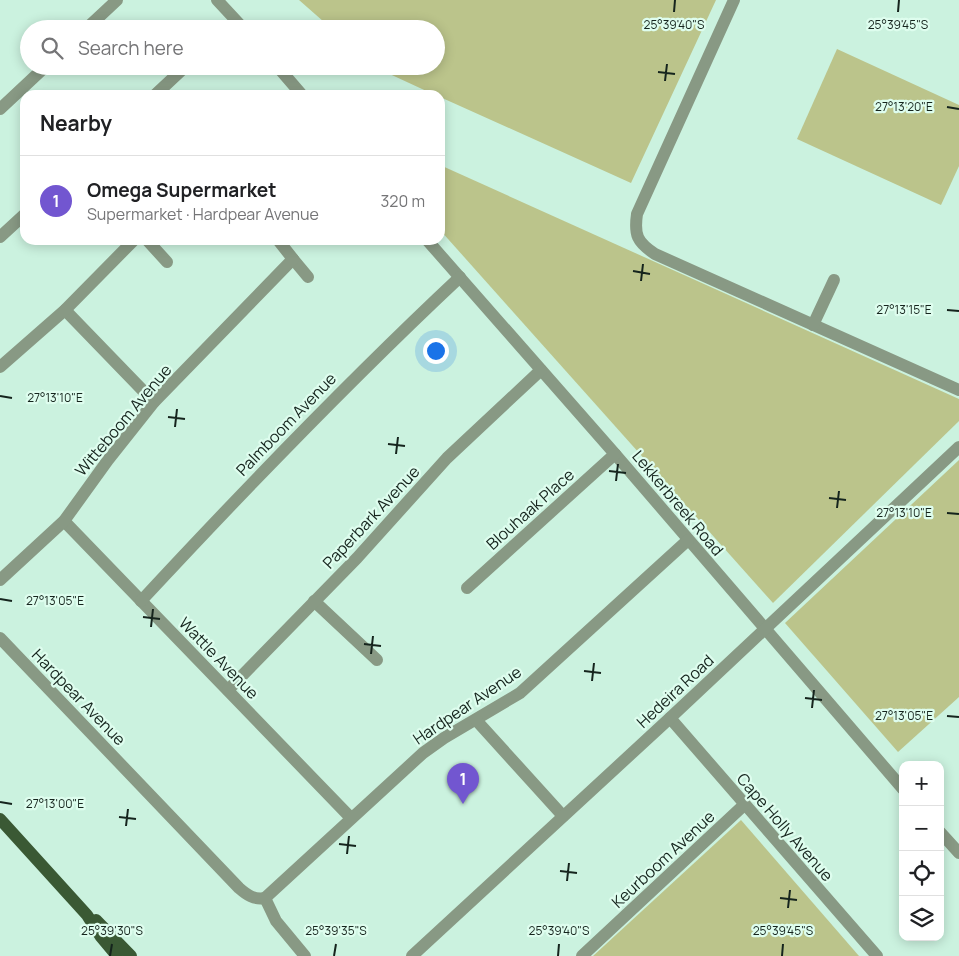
<!DOCTYPE html>
<meta charset="utf-8">
<style>
:root{--surface:#fff;--page:#f2f2f2;--text:#202124;--muted:#757577;--line:#e0e0e0;--accent:#7256d0}
body{margin:0;font-family:Manrope,sans-serif;background:var(--page);color:var(--text)}
.controls{position:absolute;right:15px;bottom:15px;display:grid;overflow:hidden;border-radius:10px;box-shadow:0 2px 12px #0003}
.controls button{width:45px;height:45px;display:grid;place-items:center;padding:0;border:0;border-bottom:1px solid var(--line);background:var(--surface);color:var(--text);font:25px sans-serif}
.you{position:absolute;left:435px;top:350px;width:18px;height:18px;margin:-12px;border:4px solid #fff;border-radius:50%;background:#1a73e8;box-shadow:0 0 0 8px #1a73e833}
.badge{display:grid;place-items:center;width:32px;height:32px;border-radius:50%;background:var(--accent);color:#fff;font-size:16px;font-weight:700}
.pin{position:absolute;translate:-50% -41px;filter:drop-shadow(0 1px 2px #0008)}
.pin::after{content:'';position:absolute;top:26px;width:18px;height:15px;background:inherit;clip-path:polygon(0 0,100% 0,50% 100%)}
.list{margin:0;padding:0;list-style:none}
h2{display:flex;justify-content:space-between;align-items:center;height:65px;margin:0;padding:0 20px;font-size:21px}
h2 small{font-size:16px;font-weight:400;color:var(--muted)}
.list li{display:grid;grid-template-columns:32px 1fr auto;gap:15px;align-items:center;box-sizing:border-box;height:90px;padding:0 20px;border-top:1px solid var(--line)}
.list b{display:block;font-size:19px;white-space:nowrap}
.list p{margin:0;font-size:16px;white-space:nowrap;color:var(--muted)}
.list em{font-size:16px;font-style:normal;color:var(--muted)}
.icon{flex:none;width:28px;height:28px;fill:none;stroke:currentColor;stroke-width:2;stroke-linecap:round;stroke-linejoin:round}
.map{position:relative;flex:none;width:959px;height:956px;overflow:hidden}
.search{position:absolute;background:var(--surface);box-shadow:0 2px 12px #0003;left:20px;top:20px;width:425px;height:55px;display:flex;align-items:center;gap:12px;box-sizing:border-box;padding:0 18px;border-radius:28px;color:var(--muted);font-size:19px}
.panel{position:absolute;background:var(--surface);box-shadow:0 2px 12px #0003;left:20px;top:90px;width:425px;height:155px;border-radius:15px}
.map>svg:first-child{display:block}
.green{fill:#bbc48b}
.lines{fill:none;stroke-linecap:round;stroke-linejoin:round}
.minor{stroke:#889984;stroke-width:12}
.major{stroke:#3a5934;stroke-width:12}
.ticks{fill:none;stroke:#15241d;stroke-width:2}
.labels{text-anchor:middle;dominant-baseline:central;stroke-width:4.5;stroke-linejoin:round;paint-order:stroke}
.street-label{font-size:16px;fill:#15241d;stroke:#defdee}
.ticks-label{font-size:12px;text-anchor:middle;fill:#15241d;stroke:#defdee;stroke-width:4.5;stroke-linejoin:round;paint-order:stroke}
</style>
<div class="map">
<svg width="959" height="956" viewBox="0 0 959 956">
<rect width="100%" height="100%" fill="#cbf2df"/>
<g class="green">
<path d="M299 0H716L631 183 440 97V95H435L381 70 376 66H436V29H332Z"/>
<path d="M837 49 959 105V166L941 205 797 139Z"/>
<path d="M440 165 959 399V421L773 603 440 230Z"/>
<path d="M959 460V697L898 752 785 623Z"/>
<path d="M741 820 859 956H593Z"/>
</g>
<g class="lines">
<g class="minor">
<path d="M217 0 244 29"/>
<path d="M734 0 637 214C634 235 637 242 655 254L959 390"/>
<path d="M86 29 117 0"/>
<path d="M277 66 302 95"/>
<path d="M155 95 186 66"/>
<path d="M0 109 46 66"/>
<path d="M0 237 25 214"/>
<path d="M147 240 167 262"/>
<path d="M427 240 615 454 903 789"/>
<path d="M293 259 308 277"/>
<path d="M65 310 154 402"/>
<path d="M813 325 834 280"/>
<path d="M0 367 65 310 134 240"/>
<path d="M64 521 351 818"/>
<path d="M0 580 64 521 108 460 154 402 293 259 278 240"/>
<path d="M467 588 615 454"/>
<path d="M141 601C245 489 349 381 460 277"/>
<path d="M314 601 377 660"/>
<path d="M0 638 239 888C247 895 254 900 265 898L423 753 444 738 520 693 688 540"/>
<path d="M228 690 357 558 447 458 541 370"/>
<path d="M670 718 877 956"/>
<path d="M476 720 563 816"/>
<path d="M940 832 959 853"/>
<path d="M265 898 276 921 305 956"/>
<path d="M412 956 670 718 959 447"/>
<path d="M582 956 744 805"/>
</g>
<g class="major">
<path d="M0 819 87 915 101 937 117 956"/>
<path d="M96 920 131 956"/>
</g>
</g>
<path class="ticks" d="M674 12 675 0M898 12 899 0M658 72 675 74M665 81 667 64M947 107 959 109M633 271 650 274M641 281 643 264M947 310 959 311M0 396 12 398M168 417 185 419M175 427 177 409M388 444 405 446M396 454 398 437M609 471 626 473M616 481 618 464M829 498 846 500M837 508 839 491M947 513 959 514M0 599 12 601M143 617 160 619M151 627 153 609M364 644 381 646M371 654 373 636M584 671 601 673M592 681 594 663M805 698 822 700M812 708 814 690M947 716 959 717M0 802 12 804M119 817 136 819M126 826 128 809M339 844 356 846M347 854 349 836M560 871 577 873M567 881 569 863M780 898 797 900M788 908 790 890M110 956 112 944M334 956 336 944M558 956 559 944M782 956 783 944"/>
<g class="labels">
<g class="street-label">
<text transform="translate(123 420) rotate(-50)">Witteboom Avenue</text>
<text transform="translate(286 424) rotate(-46)">Palmboom Avenue</text>
<text transform="translate(678 503) rotate(50)">Lekkerbreek Road</text>
<text transform="translate(530 509) rotate(-42)">Blouhaak Place</text>
<text transform="translate(371 517) rotate(-47)">Paperbark Avenue</text>
<text transform="translate(219 658) rotate(46)">Wattle Avenue</text>
<text transform="translate(675 691) rotate(-43)">Hedeira Road</text>
<text transform="translate(79 697) rotate(46)">Hardpear Avenue</text>
<text transform="translate(467 705) rotate(-34)">Hardpear Avenue</text>
<text transform="translate(785 827) rotate(49)">Cape Holly Avenue</text>
<text transform="translate(663 859) rotate(-43)">Keurboom Avenue</text>
</g>
</g>
<g class="ticks-label">
<text x="674" y="29">25°39'40"S</text>
<text x="898" y="29">25°39'45"S</text>
<text x="904" y="111">27°13'20"E</text>
<text x="904" y="314">27°13'15"E</text>
<text x="55" y="402">27°13'10"E</text>
<text x="904" y="517">27°13'10"E</text>
<text x="55" y="605">27°13'05"E</text>
<text x="904" y="720">27°13'05"E</text>
<text x="55" y="808">27°13'00"E</text>
<text x="112" y="935">25°39'30"S</text>
<text x="336" y="935">25°39'35"S</text>
<text x="559" y="935">25°39'40"S</text>
<text x="783" y="935">25°39'45"S</text>
</g>
</svg>
<div class="controls">
<button>+</button>
<button>−</button>
<button><svg class="icon" aria-label="locate" viewBox="0 0 24 24"><circle cx="12" cy="12" r="6"/><path d="M12 2v4M12 18v4M2 12h4M18 12h4"/></svg></button>
<button><svg class="icon" aria-label="layers" viewBox="0 0 24 24"><path d="M12 4l9 5-9 5-9-5zM3 14l9 5 9-5"/></svg></button>
</div>
<div class="you"></div>
<div class="pin badge" style="left:463px;top:804px">1</div>
<div class="search"><svg class="icon" aria-label="search" viewBox="0 0 24 24"><circle cx="10" cy="10" r="6"/><path d="M15 15l6 6"/></svg>Search here</div>
<section class="panel">
<h2>Nearby<small></small></h2>
<ul class="list">
<li><span class="badge">1</span><div><b>Omega Supermarket</b><p>Supermarket · Hardpear Avenue</p></div><em>320 m</em></li>
</ul>
</section>
</div>
